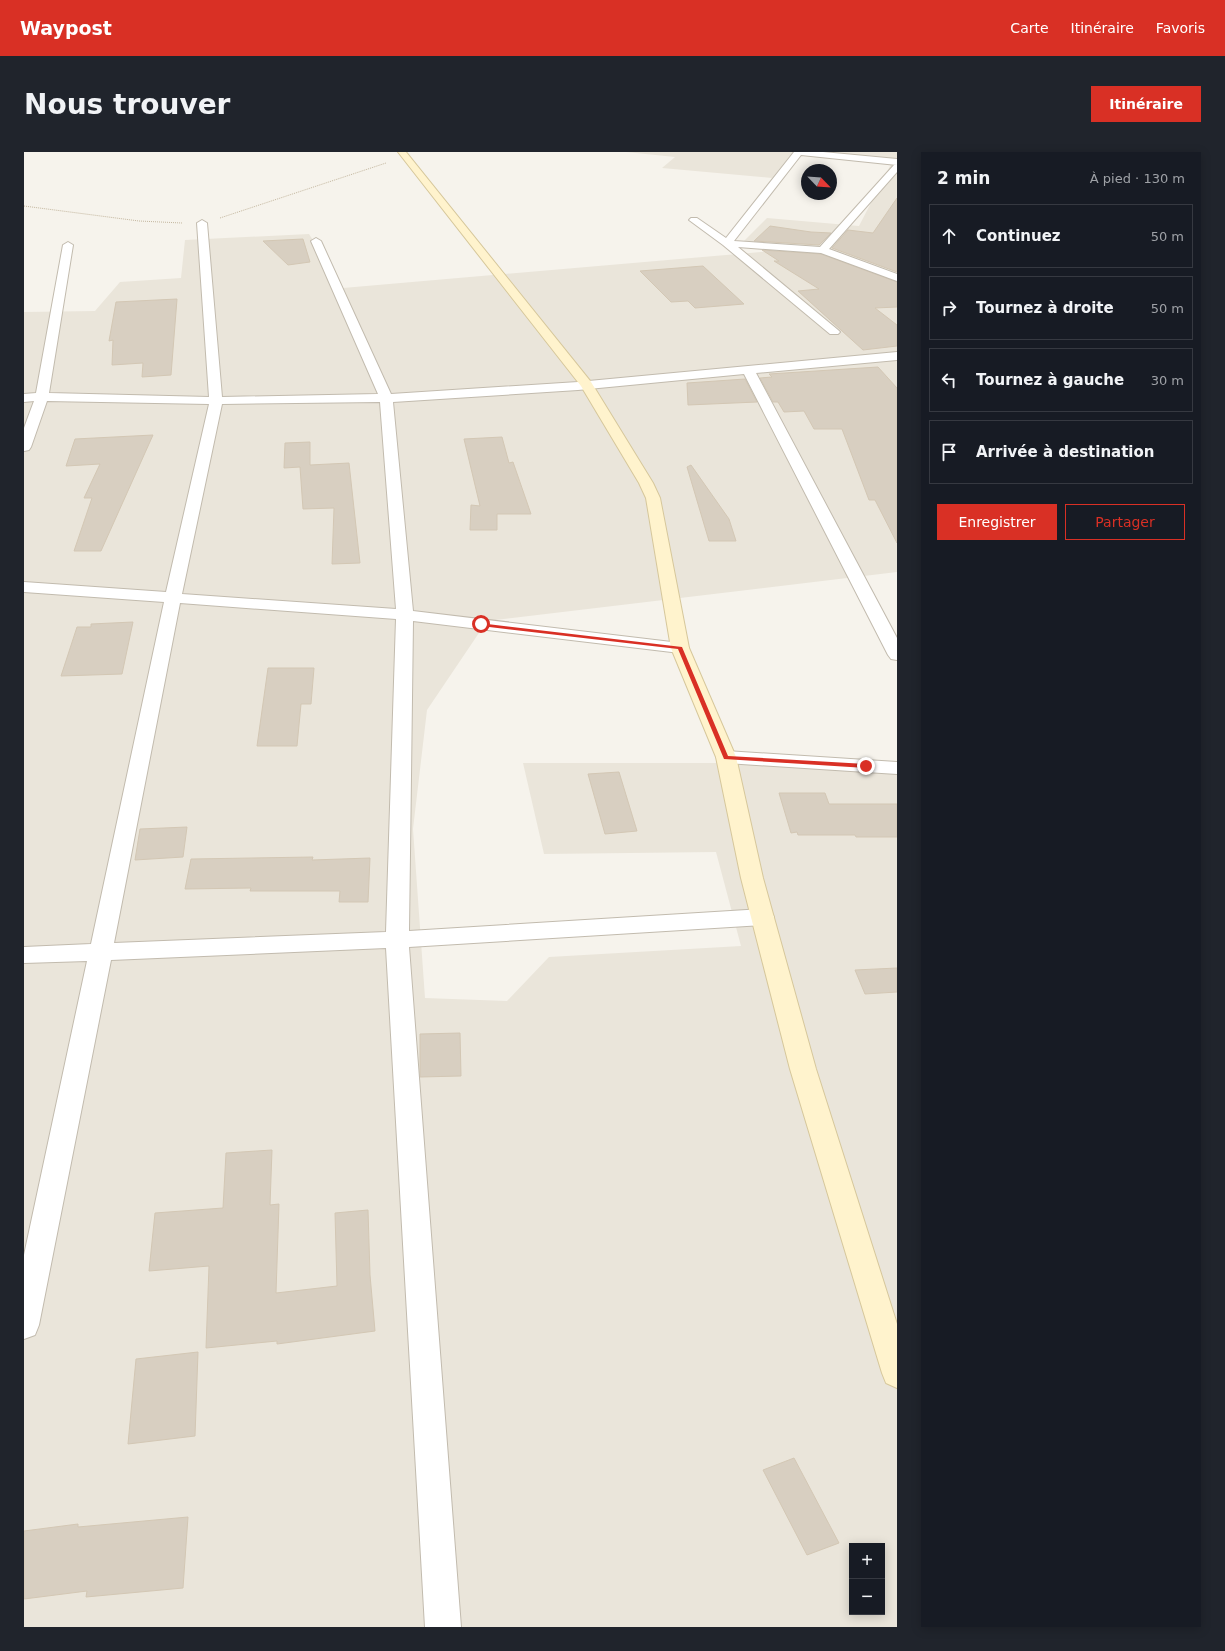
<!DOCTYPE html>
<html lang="fr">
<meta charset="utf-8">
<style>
:root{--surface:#171b24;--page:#20242c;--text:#f1f3f6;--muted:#9ea1a6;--line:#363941;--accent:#d93025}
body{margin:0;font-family:"DejaVu Sans",sans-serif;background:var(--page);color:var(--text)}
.controls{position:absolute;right:12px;bottom:12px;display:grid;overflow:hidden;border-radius:0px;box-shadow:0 2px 10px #0003}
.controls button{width:36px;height:36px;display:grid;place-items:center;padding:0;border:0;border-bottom:1px solid var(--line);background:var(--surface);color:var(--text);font:20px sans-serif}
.compass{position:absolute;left:777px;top:12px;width:36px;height:36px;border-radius:50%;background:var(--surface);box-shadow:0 2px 10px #0003;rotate:115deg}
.stop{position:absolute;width:12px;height:12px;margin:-9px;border:3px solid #d93025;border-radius:50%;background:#fff}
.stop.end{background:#d93025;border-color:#fff;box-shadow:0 1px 4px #0008}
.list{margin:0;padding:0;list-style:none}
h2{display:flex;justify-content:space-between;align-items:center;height:52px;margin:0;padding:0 16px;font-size:17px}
h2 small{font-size:13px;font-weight:400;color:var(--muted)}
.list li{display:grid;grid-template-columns:26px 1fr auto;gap:12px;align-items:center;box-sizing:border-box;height:64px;margin:0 8px 8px;padding:0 8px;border:1px solid var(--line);border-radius:0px}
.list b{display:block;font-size:15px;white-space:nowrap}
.list em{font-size:13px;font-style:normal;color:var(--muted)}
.actions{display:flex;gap:8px;padding:12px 16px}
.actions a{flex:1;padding:9px 0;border:1px solid var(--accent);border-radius:0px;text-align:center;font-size:14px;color:var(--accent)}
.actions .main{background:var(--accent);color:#fff}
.icon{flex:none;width:22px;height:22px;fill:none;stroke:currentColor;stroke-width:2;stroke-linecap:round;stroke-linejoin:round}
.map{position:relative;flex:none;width:873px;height:1475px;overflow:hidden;border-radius:0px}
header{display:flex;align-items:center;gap:24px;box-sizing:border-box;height:56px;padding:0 20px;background:var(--accent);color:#fff}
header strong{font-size:19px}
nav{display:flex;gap:22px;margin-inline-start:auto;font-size:14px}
.intro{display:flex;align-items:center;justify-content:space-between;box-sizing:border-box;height:96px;padding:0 24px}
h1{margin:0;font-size:28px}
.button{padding:10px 18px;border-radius:0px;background:var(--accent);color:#fff;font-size:14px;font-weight:700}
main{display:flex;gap:24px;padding:0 24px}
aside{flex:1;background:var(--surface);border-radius:0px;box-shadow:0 2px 10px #0003}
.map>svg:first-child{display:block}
.residential{fill:#eae5da;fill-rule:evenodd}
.building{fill:#d8cfc1;stroke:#d3c7b4}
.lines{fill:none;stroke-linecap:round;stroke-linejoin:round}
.street-casing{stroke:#c2bbae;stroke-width:2}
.secondary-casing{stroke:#d6c79b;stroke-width:2}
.path{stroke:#c4b79f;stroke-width:1;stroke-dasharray:1 1;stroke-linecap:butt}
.street{fill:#fff;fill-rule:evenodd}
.secondary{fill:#fff3cd;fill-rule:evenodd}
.route{fill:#d93025}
</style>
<header>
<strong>Waypost</strong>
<nav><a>Carte</a><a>Itinéraire</a><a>Favoris</a></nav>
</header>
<div class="intro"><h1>Nous trouver</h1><a class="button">Itinéraire</a></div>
<main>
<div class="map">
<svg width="873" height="1475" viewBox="0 0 873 1475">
<rect width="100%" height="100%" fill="#f6f3ec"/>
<path class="residential" d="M602 0H873V420L463 469 403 558 389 677 401 846 483 849 525 805 717 794 692 700 520 702 499 611H873V1475H0V160L71 159 96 130 157 126 161 88 285 82 319 136 760 98 720 89 743 66 835 74 867 12 768 1 748 26 638 16 651 5ZM828 1394H858V1460H828Z"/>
<g class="building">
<path d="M873 46V120L808 96 824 78 849 81Z"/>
<path d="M746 74 787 80 807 81 795 93 730 89Z"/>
<path d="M279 87 286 110 264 113 239 89Z"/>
<path d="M738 98 797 102 873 130V155L851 156 873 173V194L839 198 774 139 795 137 750 109H755Z"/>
<path d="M679 114 720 152 671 156 664 149 647 150 616 119Z"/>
<path d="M153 147 147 223 118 225 119 211 88 213 89 188 85 189 92 150Z"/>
<path d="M854 215 873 236V391L851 348H845L818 277H790L780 259 760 260 754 250H749L736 226 748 225 745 222Z"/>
<path d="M721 227 733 250 664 253 663 231Z"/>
<path d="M129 283 77 399H50L68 346H60L76 312 42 314 51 287Z"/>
<path d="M478 285 485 311 489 310 507 362H473V378H446L447 353 456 354 440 287Z"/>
<path d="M286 290V313L325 311 336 411 308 412 310 356 279 357 276 315 260 316 261 291Z"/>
<path d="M667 313 705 367 712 389H685L663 315Z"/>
<path d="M109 470 98 522 37 524 53 475H67V472Z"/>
<path d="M244 516H290L287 552H277L273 594H233Z"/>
<path d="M595 620 613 679 581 682 564 622Z"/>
<path d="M755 641H801L805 652H873V685H832L831 683H774L773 680 767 681Z"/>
<path d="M163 675 159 705 111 708 116 677Z"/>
<path d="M289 705 288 708 346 706 344 750H315L316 739H226L227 736 161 737 167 707Z"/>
<path d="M873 816V840L841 842 831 818Z"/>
<path d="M436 881 437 924 396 925V882Z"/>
<path d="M248 998 246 1053 255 1052 252 1141 313 1134 311 1061 344 1058 346 1123 351 1179 253 1192V1189L182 1196 185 1114 125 1119 131 1061 199 1056 202 1001Z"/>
<path d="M174 1200 171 1284 104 1292 112 1207Z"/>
<path d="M770 1306 815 1391 783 1403 739 1318Z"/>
<path d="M164 1365 159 1436 62 1445 63 1439 0 1447V1379L54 1372V1375Z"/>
</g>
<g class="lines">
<g class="street-casing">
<g id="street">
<path d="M770 0H799L873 7V20L805 97 873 122V129L797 101 714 95 814 178 816 180 814 182H806L699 93 665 68 667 66H673L702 86ZM777 3 873 13H870L796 95 710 89Z"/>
<path d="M178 68 183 71 198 245 354 242 287 89 292 86 297 89 367 242 554 230 873 200V208L732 221 873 486V508L867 507 864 503 720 222 554 238 369 250 389 459 656 491 662 492 665 496 662 500 656 501 389 469 385 779 739 757 747 760 750 765 747 770 739 773 385 795 437 1475H401L362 796 87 808 15 1173 11 1183 0 1187V1103L63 809 0 811V795L67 792 140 450 0 440V430L142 440 185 252 23 249 7 295 5 298 0 299V276L10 249 0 250V242L12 241 39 93 44 90 49 93 25 241 185 245 173 71ZM356 250 372 457 158 442 198 252ZM156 451 372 467 362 780 90 791Z"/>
<path d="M702 599 873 610V622L702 611 695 609 692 605 695 601Z"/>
</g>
</g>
<g class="secondary-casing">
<path id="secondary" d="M374 0H382L567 230 629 331 636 346 665 496 712 605 739 726 792 917 873 1172V1236L862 1231 858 1221 766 917 717 726 692 605 647 496 622 346 615 331 557 234Z"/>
</g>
<g class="path">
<path d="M0 54 115 69 158 71"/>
<path d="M196 66 362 11"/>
</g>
<use href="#street" class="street"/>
<use href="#secondary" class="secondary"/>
</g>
<path class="route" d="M455 471 658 495 704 604 842 612 845 614 842 616 700 607 654 497 457 474 455 472Z"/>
</svg>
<div class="controls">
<button>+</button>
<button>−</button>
</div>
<svg class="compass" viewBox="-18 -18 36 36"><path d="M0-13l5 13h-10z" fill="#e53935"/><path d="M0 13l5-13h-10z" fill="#9ea1a6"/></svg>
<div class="stop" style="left:457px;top:472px"></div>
<div class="stop end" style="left:842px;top:614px"></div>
</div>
<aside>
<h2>2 min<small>À pied · 130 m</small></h2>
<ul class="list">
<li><svg class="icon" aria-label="ahead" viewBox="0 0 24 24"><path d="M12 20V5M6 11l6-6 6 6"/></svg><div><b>Continuez</b></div><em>50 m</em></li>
<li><svg class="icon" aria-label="right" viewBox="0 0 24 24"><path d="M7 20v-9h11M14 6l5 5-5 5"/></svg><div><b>Tournez à droite</b></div><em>50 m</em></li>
<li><svg class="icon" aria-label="left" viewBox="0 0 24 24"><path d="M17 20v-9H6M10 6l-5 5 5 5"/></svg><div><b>Tournez à gauche</b></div><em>30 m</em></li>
<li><svg class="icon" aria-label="arrive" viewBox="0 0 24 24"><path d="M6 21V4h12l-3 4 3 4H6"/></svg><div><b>Arrivée à destination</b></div></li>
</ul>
<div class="actions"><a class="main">Enregistrer</a><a>Partager</a></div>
</aside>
</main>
